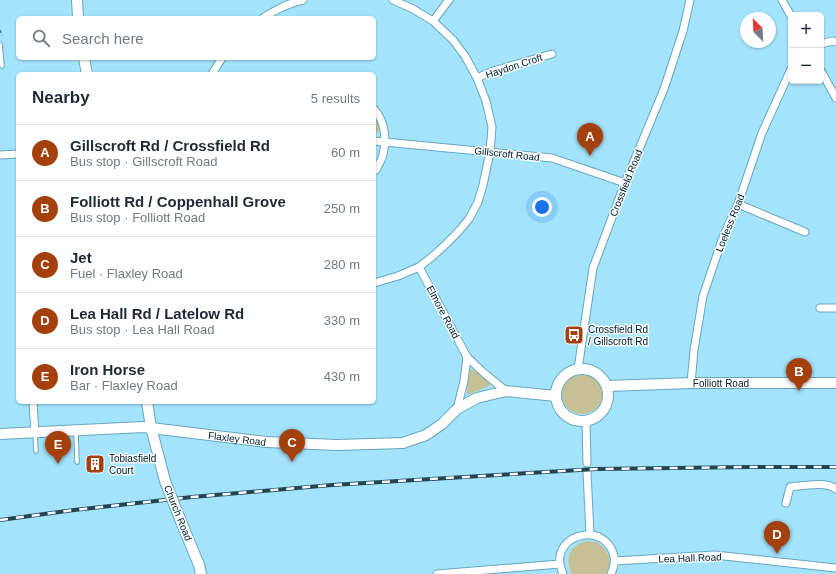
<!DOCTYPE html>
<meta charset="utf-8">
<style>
:root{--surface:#fff;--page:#f6f6f7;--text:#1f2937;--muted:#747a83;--line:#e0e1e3;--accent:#a4400c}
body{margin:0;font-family:Arial,sans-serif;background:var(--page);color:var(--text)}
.controls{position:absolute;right:12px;top:12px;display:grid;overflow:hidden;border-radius:6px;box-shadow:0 1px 3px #0004}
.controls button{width:36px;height:36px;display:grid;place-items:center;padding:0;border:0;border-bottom:1px solid var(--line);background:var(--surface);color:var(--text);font:20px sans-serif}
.compass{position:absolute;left:740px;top:12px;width:36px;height:36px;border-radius:50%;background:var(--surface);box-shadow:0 1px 3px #0004;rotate:336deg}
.you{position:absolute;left:542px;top:207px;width:14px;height:14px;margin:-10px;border:3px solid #fff;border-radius:50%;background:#1a73e8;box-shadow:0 0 0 6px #1a73e833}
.badge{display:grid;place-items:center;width:26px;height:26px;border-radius:50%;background:var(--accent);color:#fff;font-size:13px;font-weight:700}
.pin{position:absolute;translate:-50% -33px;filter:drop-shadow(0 1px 2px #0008)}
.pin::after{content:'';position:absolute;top:21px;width:14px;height:12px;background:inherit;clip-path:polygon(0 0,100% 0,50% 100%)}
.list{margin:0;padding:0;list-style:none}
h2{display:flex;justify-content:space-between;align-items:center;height:52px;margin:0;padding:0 16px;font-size:17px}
h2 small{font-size:13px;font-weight:400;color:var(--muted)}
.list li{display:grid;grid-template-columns:26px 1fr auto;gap:12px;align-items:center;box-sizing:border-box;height:56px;padding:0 16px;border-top:1px solid var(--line)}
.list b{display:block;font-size:15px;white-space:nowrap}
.list p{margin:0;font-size:13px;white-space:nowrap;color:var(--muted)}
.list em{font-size:13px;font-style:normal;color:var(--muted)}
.icon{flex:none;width:22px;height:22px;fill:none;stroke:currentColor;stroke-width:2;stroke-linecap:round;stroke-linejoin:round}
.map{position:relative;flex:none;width:836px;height:574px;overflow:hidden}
.search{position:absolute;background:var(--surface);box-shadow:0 1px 3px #0004;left:16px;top:16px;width:360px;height:44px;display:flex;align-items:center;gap:10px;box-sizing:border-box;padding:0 14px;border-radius:6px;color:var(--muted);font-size:15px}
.panel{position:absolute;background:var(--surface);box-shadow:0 1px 3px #0004;left:16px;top:72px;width:360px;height:332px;border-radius:6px}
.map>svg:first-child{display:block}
.green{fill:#c5c095}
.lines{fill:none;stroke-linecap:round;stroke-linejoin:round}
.lane-casing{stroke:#67a7be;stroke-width:5.5}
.street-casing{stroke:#67a7be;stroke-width:9}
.secondary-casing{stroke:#67a7be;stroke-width:12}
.path{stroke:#4b7787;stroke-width:1.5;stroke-dasharray:3 2;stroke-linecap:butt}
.lane{stroke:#fff;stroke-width:3.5}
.street{stroke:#fff;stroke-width:7}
.secondary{stroke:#fff;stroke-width:10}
.rail-casing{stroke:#234551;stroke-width:4}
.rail{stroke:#f5fbfd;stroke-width:2.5;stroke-dasharray:8;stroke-linecap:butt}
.secondary-bridge-casing{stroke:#67a7be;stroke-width:12;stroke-linecap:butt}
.secondary-bridge{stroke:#fff;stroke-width:10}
.labels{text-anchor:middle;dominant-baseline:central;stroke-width:3;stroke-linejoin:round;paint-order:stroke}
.street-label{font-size:10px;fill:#031e27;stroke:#f5fbfd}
.poi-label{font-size:10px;fill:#031e27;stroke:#f5fbfd;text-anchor:start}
</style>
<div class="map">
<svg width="836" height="574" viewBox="0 0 836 574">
<rect width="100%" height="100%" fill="#a3e4fc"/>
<g class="green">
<path d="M374 112C378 121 383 129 374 136Z"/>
<path d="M471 369 479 373 490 384 489 386 467 395 468 374Z"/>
<circle cx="582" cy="394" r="20"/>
<path d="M587 541 597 542 604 548 609 556 610 565 606 574H572C566 564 567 551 578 544 580 543 584 542 587 541Z"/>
</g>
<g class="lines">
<g class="lane-casing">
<g id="lane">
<path d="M0 44 2 66"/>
<path d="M76 431 77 462"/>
<path d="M35 434 36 451"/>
</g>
</g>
<g class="street-casing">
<g id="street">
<path d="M782 0 791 16"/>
<path d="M263 18C275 10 289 3 303 0"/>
<path d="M433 21 449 0"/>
<path d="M821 44 832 41 836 42"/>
<path d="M821 71 836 98"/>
<path d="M212 74 222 58"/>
<path d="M477 78 493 71 552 54"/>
<path d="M374 109C386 122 387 142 382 158 380 162 378 166 376 170L374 171"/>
<path d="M374 141 552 158 625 183"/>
<path d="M0 155 18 154"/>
<path d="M738 204 805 232"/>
<path d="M419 267 467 357 484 373 506 391"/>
<path d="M374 283 398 276 419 267 433 256 446 244 458 232 469 219 478 202 483 185 490 152 492 127 486 101 477 78 465 56 453 40 433 21 413 9 393 0"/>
<path d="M820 308H836"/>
<path d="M578 369 593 268 625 183 664 89 683 31 690 0"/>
<path d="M691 383 694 350 703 296 723 237 738 204 762 133 791 69"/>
<path d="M33 402 35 433"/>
<path d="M457 409 464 381 467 357"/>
<path d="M586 421 587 463"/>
<path d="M587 472 590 534"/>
<path d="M786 503 790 487C803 486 826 481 836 489"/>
<path d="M615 561 715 555 836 568"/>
<path d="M437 574 560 564"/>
<path d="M563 574C562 571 561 568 560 565 555 532 606 522 614 556 615 562 614 568 611 574"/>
</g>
</g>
<g class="secondary-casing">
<g id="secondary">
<path d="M77 0 78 18"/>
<path d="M84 58 87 74"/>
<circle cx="582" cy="395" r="26"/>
<path id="s1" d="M607 386 691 383H836"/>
<path d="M147 402 151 427 165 481"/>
<path id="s2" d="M0 434 143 427 267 442 337 445 403 443 426 435 442 424 457 409 477 398 506 391 556 396"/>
<path d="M180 519 199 565 201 574"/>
</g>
</g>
<path class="path" d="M0 30 2 35"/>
<use href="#lane" class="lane"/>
<use href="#street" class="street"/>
<use href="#secondary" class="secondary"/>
<g class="rail-casing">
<path id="rail" d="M0 520 74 510 192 497 332 485 596 469 750 467H836"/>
</g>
<use href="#rail" class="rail"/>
<g class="secondary-bridge-casing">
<path id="secondary-bridge" d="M165 481 180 519"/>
</g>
<use href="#secondary-bridge" class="secondary-bridge"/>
</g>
<defs>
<g id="bus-square" transform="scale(1)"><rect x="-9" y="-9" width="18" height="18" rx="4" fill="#a4400c" stroke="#f5fbfd"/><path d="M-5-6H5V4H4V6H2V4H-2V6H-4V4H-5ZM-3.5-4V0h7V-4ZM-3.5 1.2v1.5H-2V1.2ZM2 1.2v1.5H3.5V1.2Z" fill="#fff"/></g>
<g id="building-square" transform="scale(1)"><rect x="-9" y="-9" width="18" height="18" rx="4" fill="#a4400c" stroke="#f5fbfd"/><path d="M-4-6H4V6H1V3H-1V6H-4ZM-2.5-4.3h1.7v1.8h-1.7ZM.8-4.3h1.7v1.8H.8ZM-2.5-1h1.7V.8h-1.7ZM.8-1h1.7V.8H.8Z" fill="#fff"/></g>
</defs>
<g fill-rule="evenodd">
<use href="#bus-square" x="574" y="335"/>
<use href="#building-square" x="95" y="464"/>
</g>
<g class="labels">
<g class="street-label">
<text transform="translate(514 66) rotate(-18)">Haydon Croft</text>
<text transform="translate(507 154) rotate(6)">Gillscroft Road</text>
<text transform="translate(626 183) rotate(-68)">Crossfield Road</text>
<text transform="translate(730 223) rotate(-68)">Loeless Road</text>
<text transform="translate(443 312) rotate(62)">Elmore Road</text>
<text stroke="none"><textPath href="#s1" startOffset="114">Folliott Road</textPath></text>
<text stroke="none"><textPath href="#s2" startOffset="238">Flaxley Road</textPath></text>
<text transform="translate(178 513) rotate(68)">Church Road</text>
<text transform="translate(690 558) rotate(-2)">Lea Hall Road</text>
</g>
<g class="poi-label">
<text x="588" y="329">Crossfield Rd<tspan x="588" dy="12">/ Gillscroft Rd</tspan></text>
<text x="109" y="458">Tobiasfield<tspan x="109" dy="12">Court</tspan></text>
</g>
</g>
</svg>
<div class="controls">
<button>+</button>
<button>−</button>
</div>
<svg class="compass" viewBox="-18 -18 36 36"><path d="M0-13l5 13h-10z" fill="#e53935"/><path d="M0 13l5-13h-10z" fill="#747a83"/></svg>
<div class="you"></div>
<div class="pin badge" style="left:590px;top:156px">A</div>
<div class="pin badge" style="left:799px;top:391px">B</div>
<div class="pin badge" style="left:292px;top:462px">C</div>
<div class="pin badge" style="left:777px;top:554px">D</div>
<div class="pin badge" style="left:58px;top:464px">E</div>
<div class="search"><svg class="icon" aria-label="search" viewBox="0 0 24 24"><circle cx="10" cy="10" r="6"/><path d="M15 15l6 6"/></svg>Search here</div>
<section class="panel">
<h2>Nearby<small>5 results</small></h2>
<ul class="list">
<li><span class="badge">A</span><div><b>Gillscroft Rd / Crossfield Rd</b><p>Bus stop · Gillscroft Road</p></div><em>60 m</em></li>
<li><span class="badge">B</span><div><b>Folliott Rd / Coppenhall Grove</b><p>Bus stop · Folliott Road</p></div><em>250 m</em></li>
<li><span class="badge">C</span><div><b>Jet</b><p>Fuel · Flaxley Road</p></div><em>280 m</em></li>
<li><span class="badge">D</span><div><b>Lea Hall Rd / Latelow Rd</b><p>Bus stop · Lea Hall Road</p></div><em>330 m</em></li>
<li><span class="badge">E</span><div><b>Iron Horse</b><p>Bar · Flaxley Road</p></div><em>430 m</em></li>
</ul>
</section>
</div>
